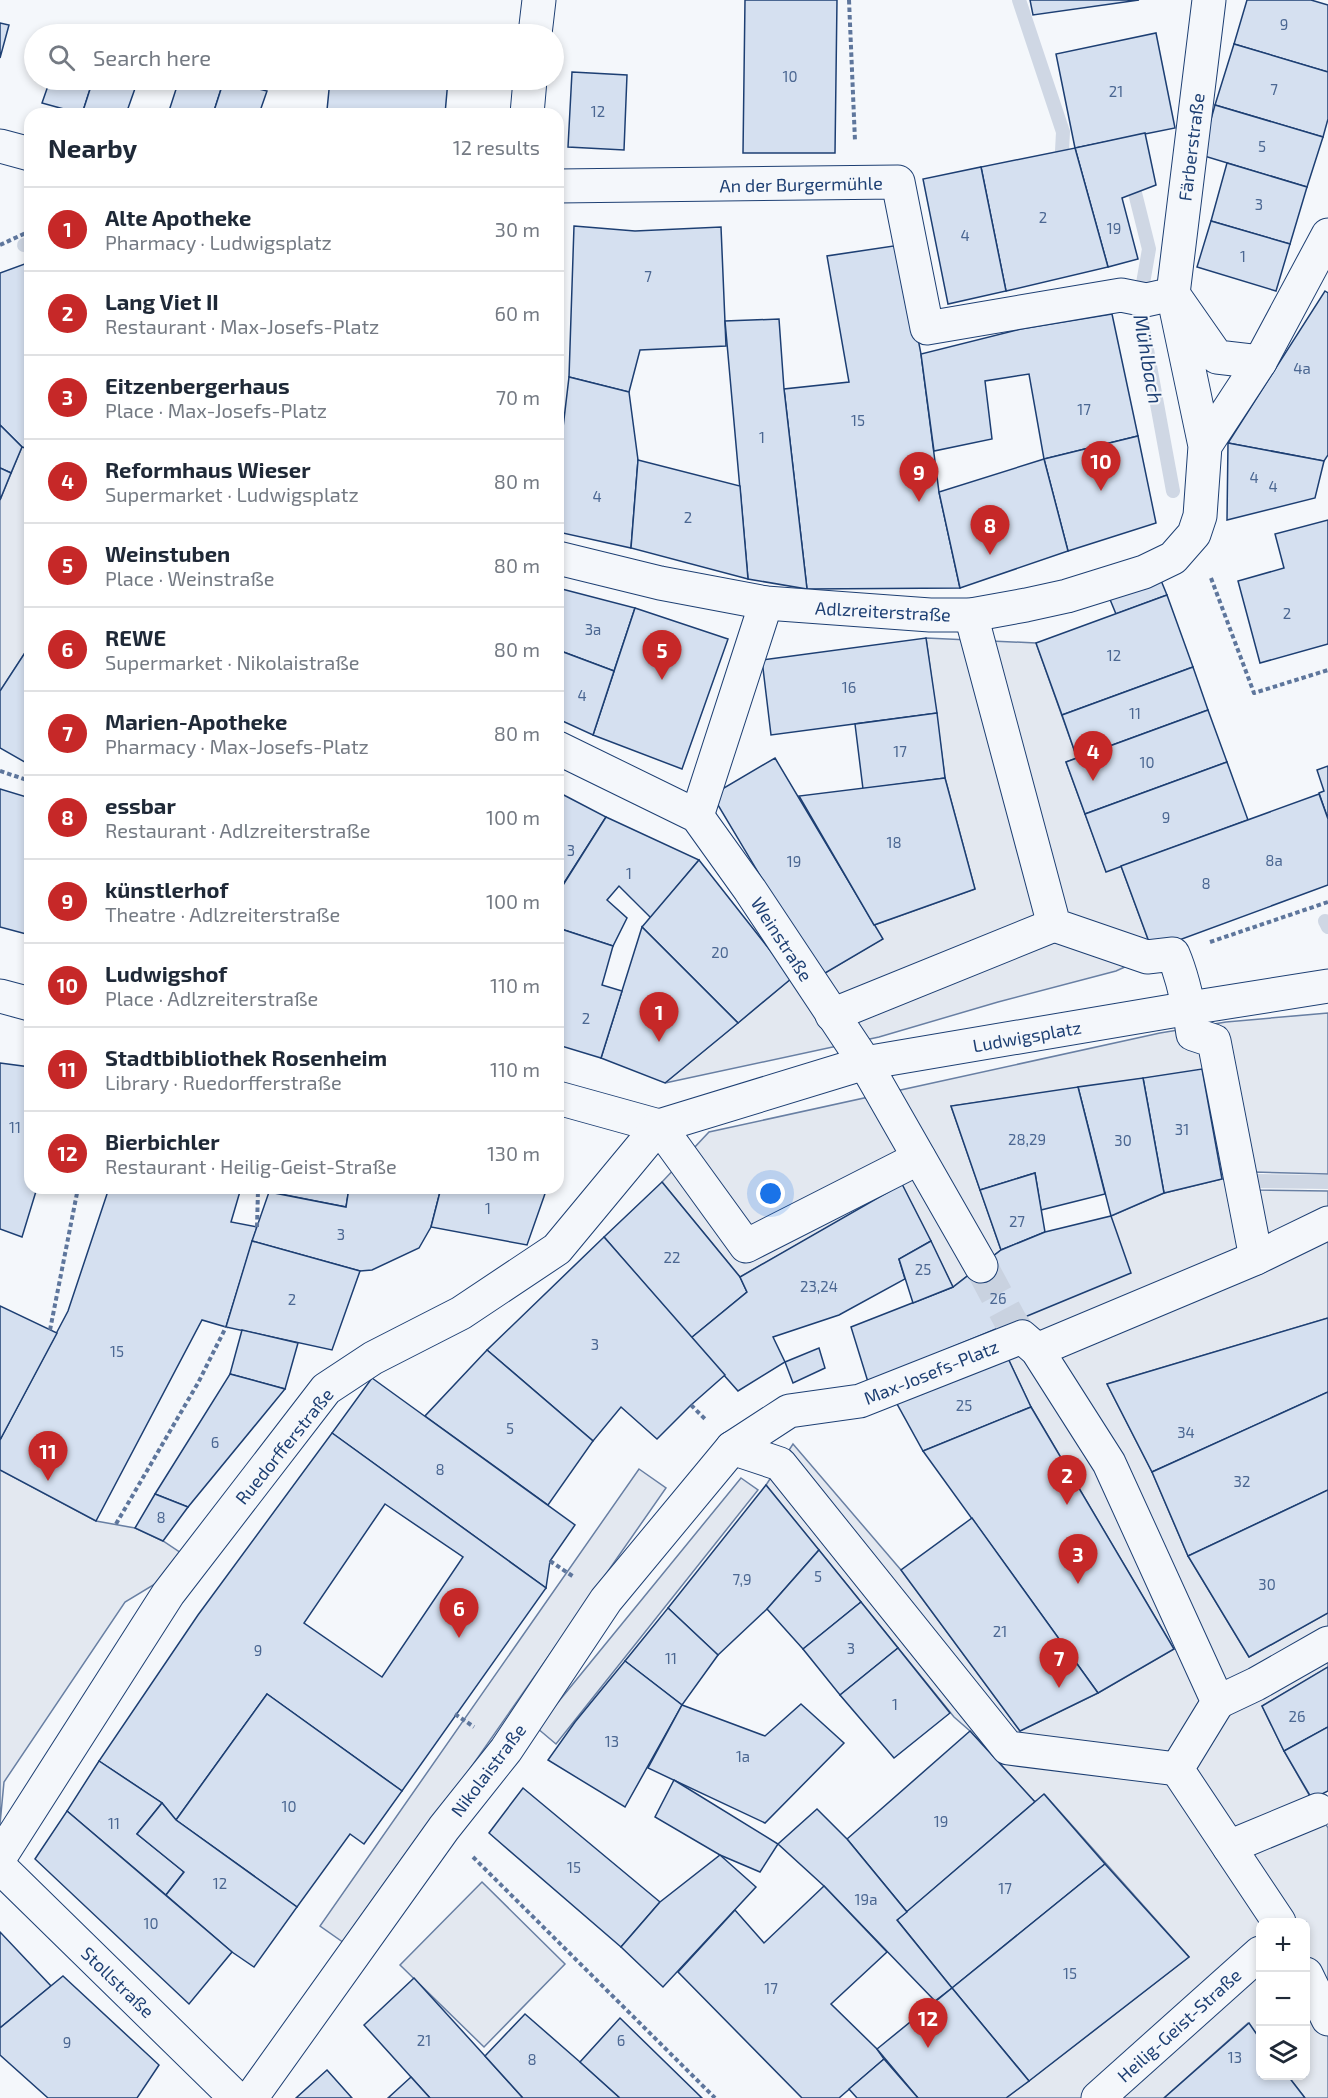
<!DOCTYPE html>
<meta charset="utf-8">
<style>
:root{--surface:#fff;--page:#f6f6f7;--text:#1f2937;--muted:#747a83;--line:#e0e1e3;--accent:#c62828}
body{margin:0;font-family:"Exo 2",sans-serif;background:var(--page);color:var(--text)}
.controls{position:absolute;right:18px;bottom:18px;display:grid;overflow:hidden;border-radius:12px;box-shadow:0 3px 9px #0003}
.controls button{width:54px;height:54px;display:grid;place-items:center;padding:0;border:0;border-bottom:2px solid var(--line);background:var(--surface);color:var(--text);font:30px sans-serif}
.you{position:absolute;left:771px;top:1194px;width:21px;height:21px;margin:-15px;border:4px solid #fff;border-radius:50%;background:#1a73e8;box-shadow:0 0 0 9px #1a73e833}
.badge{display:grid;place-items:center;width:39px;height:39px;border-radius:50%;background:var(--accent);color:#fff;font-size:20px;font-weight:700}
.pin{position:absolute;translate:-50% -50px;filter:drop-shadow(0 2px 3px #0008)}
.pin::after{content:'';position:absolute;top:32px;width:21px;height:18px;background:inherit;clip-path:polygon(0 0,100% 0,50% 100%)}
.list{margin:0;padding:0;list-style:none}
h2{display:flex;justify-content:space-between;align-items:center;height:78px;margin:0;padding:0 24px;font-size:26px}
h2 small{font-size:20px;font-weight:400;color:var(--muted)}
.list li{display:grid;grid-template-columns:39px 1fr auto;gap:18px;align-items:center;box-sizing:border-box;height:84px;padding:0 24px;border-top:2px solid var(--line)}
.list b{display:block;font-size:22px;white-space:nowrap}
.list p{margin:0;font-size:20px;white-space:nowrap;color:var(--muted)}
.list em{font-size:20px;font-style:normal;color:var(--muted)}
.icon{flex:none;width:33px;height:33px;fill:none;stroke:currentColor;stroke-width:2;stroke-linecap:round;stroke-linejoin:round}
.map{position:relative;flex:none;width:1328px;height:2098px;overflow:hidden}
.search{position:absolute;background:var(--surface);box-shadow:0 3px 9px #0003;left:24px;top:24px;width:540px;height:66px;display:flex;align-items:center;gap:15px;box-sizing:border-box;padding:0 21px;border-radius:33px;color:var(--muted);font-size:22px}
.panel{position:absolute;background:var(--surface);box-shadow:0 3px 9px #0003;left:24px;top:108px;width:540px;height:1086px;border-radius:18px}
.map>svg:first-child{display:block}
.parking{fill:#e3e8f0;stroke:#687fa3;stroke-width:1.5}
.lines{fill:none;stroke-linecap:round;stroke-linejoin:round}
.stream{stroke:#cfd7e4;stroke-width:14}
.building{fill:#d5e0f0;stroke:#1d3f73;stroke-width:1.5;fill-rule:evenodd}
.minor-tunnel{stroke:#c9d2e0;stroke-width:33;stroke-dasharray:33 16;stroke-linecap:butt}
.minor-casing{stroke:#1d3f73;stroke-width:35}
.path{stroke:#5e769c;stroke-width:4;stroke-dasharray:4.5 3;stroke-linecap:butt}
.minor{stroke:#f4f7fb;stroke-width:33}
.labels{text-anchor:middle;dominant-baseline:central;stroke-width:4.5;stroke-linejoin:round;paint-order:stroke}
.number-label{font-size:15px;fill:#4b6792}
.street-label{font-size:18px;fill:#1d3f73;stroke:#f4f7fb}
.water-label{font-size:20px;font-style:italic;fill:#1d3f73;stroke:#f4f7fb}
</style>
<div class="map">
<svg width="1328" height="2098" viewBox="0 0 1328 2098">
<rect width="100%" height="100%" fill="#f4f7fb"/>
<g class="parking">
<path d="M22 447 30 449V645L0 691V500Z"/>
<path d="M926 638 1036 643 1077 758 1066 762 1106 871 1121 866 1152 950 1147 957 1116 971 998 1002 879 1037 665 1083 792 978 820 976 882 939 874 925 975 889 945 778Z"/>
<path d="M1328 1013V1174L1254 1172V1190L1328 1191V1318L1107 1384 1152 1472 1188 1556 1249 1657 1328 1613V1667L1262 1706 1284 1751 1328 1828V2098H1305L1288 2076H1306V1922H1260V2039L1248 2023 1164 2098H1006L1189 1957 1045 1795 1035 1802 970 1731 954 1717 766 1485 793 1444 901 1570 1020 1731 1098 1693 1174 1649 1031 1407 1001 1344 989 1332 1111 1216 1164 1193 1222 1179 1202 1070 951 1106 1001 1250 953 1287 902 1185 740 1277 662 1182 709 1132 1160 1033 1226 1022Z"/>
<path d="M639 1469 666 1488 347 1945 320 1926Z"/>
<path d="M0 1470 96 1521 135 1528 163 1541 193 1561 125 1602 4 1782 0 1824Z"/>
<path d="M741 1478 758 1490 556 1744 537 1728Z"/>
<path d="M482 1882 565 1964 484 2047 400 1965Z"/>
</g>
<g class="lines">
<g class="stream">
<path d="M1019 0 1063 132 1062 151"/>
<path d="M1135 193 1149 249 1139 306 1173 491"/>
<path d="M24 245 30 244"/>
<path d="M1325 921 1328 927"/>
<path d="M1256 1181 1328 1182"/>
</g>
</g>
<g class="building">
<path d="M745 0H837L835 153H743Z"/>
<path d="M1030 0H1139L1033 15Z"/>
<path d="M1247 0H1311L1328 5V72L1234 44Z"/>
<path d="M0 23 9 25 0 58Z"/>
<path d="M1156 33 1175 128 1075 148 1056 54Z"/>
<path d="M1234 44 1328 72V119L1323 137 1215 105Z"/>
<path d="M572 72 627 75 624 150 568 147Z"/>
<path d="M50 80H93L82 114 42 103Z"/>
<path d="M93 80H138L126 114H82Z"/>
<path d="M179 80H224L213 114H168Z"/>
<path d="M224 80 267 91 259 114H213Z"/>
<path d="M330 80H448L445 114H371L327 110Z"/>
<path d="M1215 105 1323 137 1307 187 1201 155Z"/>
<path d="M1145 133 1156 185 1122 198 1138 259 1108 267 1075 148Z"/>
<path d="M1075 148 1108 267 1006 291 981 167Z"/>
<path d="M1227 163 1307 187 1290 244 1211 221Z"/>
<path d="M981 167 1006 291 948 304 923 179Z"/>
<path d="M1211 221 1290 244 1276 291 1197 267Z"/>
<path d="M574 226 635 231 721 227 726 346 640 350 629 392 569 377Z"/>
<path d="M900 245 921 354 939 492 960 588 807 589 784 389 849 382 827 256Z"/>
<path d="M30 262V274L26 294H30V449L22 447 0 425V273Z"/>
<path d="M1325 291 1328 293V455L1324 461 1228 443Z"/>
<path d="M1112 314 1138 436 1044 459 1029 374 985 381 992 439 934 451 921 354 1021 329Z"/>
<path d="M779 319 784 389 807 589 748 579 725 321Z"/>
<path d="M569 377 629 392 638 460 631 548 558 532V434L562 436Z"/>
<path d="M0 425 22 447 11 473 0 468Z"/>
<path d="M1138 436 1156 523 1068 551 1044 459Z"/>
<path d="M1228 443 1324 461 1315 498 1227 520Z"/>
<path d="M1044 459 1068 551 960 588 939 492Z"/>
<path d="M638 460 740 486 748 579 631 548Z"/>
<path d="M0 468 11 473 0 500Z"/>
<path d="M1328 520V644L1260 663 1238 581 1284 568 1275 534Z"/>
<path d="M1160 578 1167 595 1116 614 1109 597Z"/>
<path d="M558 588 635 608 614 671 558 650Z"/>
<path d="M1167 595 1193 667 1062 715 1036 643Z"/>
<path d="M635 608 728 639 682 769 593 735Z"/>
<path d="M926 638 937 713 771 735 762 660Z"/>
<path d="M30 645V765L0 748V691Z"/>
<path d="M558 650 614 671 593 735 558 719Z"/>
<path d="M1193 667 1208 710 1077 758 1062 715Z"/>
<path d="M1208 710 1227 762 1085 814 1066 762Z"/>
<path d="M937 713 945 778 863 789 855 724Z"/>
<path d="M775 758 883 939 820 976 712 795Z"/>
<path d="M1227 762 1248 820 1106 872 1085 814Z"/>
<path d="M1328 766V819L1319 793 1324 791 1317 770Z"/>
<path d="M945 778 975 889 874 925 799 796Z"/>
<path d="M0 789 30 798V935L0 927Z"/>
<path d="M558 792 606 817 562 886 558 884Z"/>
<path d="M1319 794 1328 819V885L1152 950 1121 866Z"/>
<path d="M606 817 699 860 651 918 619 886 607 900 627 918 613 946 558 928V893Z"/>
<path d="M699 860 792 978 738 1023 642 927Z"/>
<path d="M642 927 738 1023 665 1083 601 1058Z"/>
<path d="M558 928 613 946 602 985 622 991 601 1058 558 1045Z"/>
<path d="M0 1063 30 1067V1188H37L22 1237 0 1229Z"/>
<path d="M1202 1069 1222 1179 1164 1193 1143 1078Z"/>
<path d="M1143 1078 1164 1193 1111 1216 1078 1087Z"/>
<path d="M1078 1087 1105 1194 1041 1210 1035 1173 980 1190 951 1106Z"/>
<path d="M1035 1173 1045 1232 1001 1250 980 1190Z"/>
<path d="M662 1182 740 1277 747 1292 691 1338 604 1237Z"/>
<path d="M902 1184 931 1241 899 1259 905 1279 839 1315 773 1337 785 1362 738 1391 691 1338 747 1292 740 1277Z"/>
<path d="M109 1188H149L176 1193 177 1188H241L231 1222 257 1227 226 1327 202 1320 96 1521 0 1470V1440L68 1311Z"/>
<path d="M250 1188H349L346 1207Z"/>
<path d="M349 1188H441L431 1227 419 1248 372 1270 360 1271 252 1241 269 1192 346 1207Z"/>
<path d="M441 1188H547L527 1245 431 1227Z"/>
<path d="M1111 1216 1131 1273 868 1382 851 1327 953 1287 1001 1250 1045 1232Z"/>
<path d="M604 1237 725 1375 691 1405 657 1439 621 1407 593 1441 487 1350Z"/>
<path d="M252 1241 360 1271 332 1350 226 1327Z"/>
<path d="M931 1241 953 1287 913 1303 899 1259Z"/>
<path d="M0 1306 57 1333 0 1440Z"/>
<path d="M1328 1318V1392L1152 1472 1107 1384Z"/>
<path d="M242 1330 298 1343 285 1389 230 1374Z"/>
<path d="M819 1348 825 1368 793 1383 785 1362Z"/>
<path d="M487 1350 593 1441 548 1505 425 1416Z"/>
<path d="M1006 1354 1031 1407 923 1451 896 1402Z"/>
<path d="M230 1374 285 1389 188 1507 155 1494Z"/>
<path d="M372 1378 575 1525 550 1561 546 1588 332 1433Z"/>
<path d="M1328 1392V1490L1188 1556 1152 1472Z"/>
<path d="M1031 1407 1174 1649 1098 1693 923 1451Z"/>
<path d="M332 1433 546 1588 402 1791 267 1694 176 1820 162 1803 99 1761 198 1615ZM385 1504 463 1557 382 1677 304 1623Z"/>
<path d="M766 1485 819 1550 767 1609 718 1655 668 1608Z"/>
<path d="M1328 1490V1613L1249 1657 1188 1556Z"/>
<path d="M155 1494 188 1507 163 1541 135 1528Z"/>
<path d="M972 1518 1098 1693 1020 1731 901 1570Z"/>
<path d="M819 1550 861 1602 803 1649 767 1609Z"/>
<path d="M861 1602 898 1648 840 1695 803 1649Z"/>
<path d="M668 1608 718 1655 682 1705 625 1661Z"/>
<path d="M898 1648 950 1713 894 1758 840 1695Z"/>
<path d="M625 1661 682 1705 625 1807 548 1760 575 1722Z"/>
<path d="M1328 1667V1727L1284 1751 1262 1706Z"/>
<path d="M267 1694 402 1791 364 1844 350 1834 297 1907 176 1820Z"/>
<path d="M801 1704 844 1743 765 1823 648 1768 682 1705 765 1736Z"/>
<path d="M1328 1727V1791L1312 1799 1284 1751Z"/>
<path d="M970 1731 1035 1802 907 1912 847 1839Z"/>
<path d="M99 1761 162 1803 137 1834 184 1872 166 1895 67 1811Z"/>
<path d="M674 1780 778 1844 760 1872 720 1855 655 1817Z"/>
<path d="M523 1788 660 1902 621 1947 489 1833Z"/>
<path d="M1044 1794 1105 1864 952 1988 897 1920Z"/>
<path d="M162 1803 176 1820 297 1907 254 1967 232 1952 166 1895 184 1872 137 1834Z"/>
<path d="M817 1809 847 1839 907 1912 897 1920 952 1988 935 2001 824 1886 778 1844Z"/>
<path d="M67 1811 232 1952 189 2004 35 1859Z"/>
<path d="M720 1855 756 1887 663 1987 621 1947 660 1902Z"/>
<path d="M1105 1864 1189 1957 1029 2081 952 1988Z"/>
<path d="M824 1886 887 1952 831 2004 877 2049 884 2059 839 2098H802L678 1972 735 1910 764 1943Z"/>
<path d="M0 1932 51 1986 0 2028Z"/>
<path d="M63 1976 159 2065 137 2098H48L0 2055V2028Z"/>
<path d="M414 1978 485 2056 523 2098H430L411 2077 364 2025Z"/>
<path d="M952 1988 1029 2081 1006 2098H918L877 2049Z"/>
<path d="M525 2014 580 2062 620 2098H523L485 2056Z"/>
<path d="M620 2018 702 2098H620L580 2062Z"/>
<path d="M1249 2023 1260 2039V2076H1288L1305 2098H1164Z"/>
<path d="M884 2059 918 2098H857L849 2089Z"/>
<path d="M327 2070 352 2098H296Z"/>
<path d="M411 2077 430 2098H388Z"/>
</g>
<g class="lines">
<path class="minor-tunnel" d="M981 1266 1011 1322 1022 1337"/>
<g class="minor-casing">
<g id="minor">
<path d="M535 34 539 0"/>
<path d="M527 114 530 80"/>
<path d="M0 146 30 154"/>
<path d="M558 186 898 182 927 328 1121 295 1146 300 1173 294 1209 0"/>
<path d="M1260 362 1328 235"/>
<path d="M558 558 660 583 766 603 930 615H971L1026 605 1067 596 1144 572 1173 558 1194 534 1200 516 1205 446 1173 294 1217 357 1260 362 1205 446"/>
<path d="M971 615 1054 925 1147 957 1173 954C1184 980 1189 1006 1193 1034L1214 1041 1256 1258"/>
<path d="M558 748 697 816 750 890 865 1063 981 1266"/>
<path d="M697 816 766 603"/>
<path d="M0 996 30 1004"/>
<path d="M832 1015 1054 925"/>
<path d="M558 1098 659 1126"/>
<path d="M659 1126 865 1063 1190 1008 1328 986"/>
<path d="M659 1126 746 1246 919 1158"/>
<path d="M1037 1350 1256 1258 1328 1223"/>
<path d="M732 1448 780 1464 1008 1748 1177 1769"/>
<path d="M1218 1702 1256 1684 1328 1643"/>
<path d="M1229 1847 1318 1810"/>
<path d="M0 1857 168 1594 326 1389 373 1358 461 1313 557 1249 659 1126"/>
<path d="M0 1867 236 2098"/>
<path d="M1306 1974 1328 2019"/>
<path d="M251 2098 444 1828 506 1750 606 1600 732 1448 789 1411 860 1401 1022 1337 1037 1350 1109 1463 1218 1702 1177 1769 1279 1922"/>
<path d="M1098 2098 1260 1953"/>
</g>
</g>
<g class="path">
<path d="M849 0 855 141"/>
<path d="M0 245 30 231"/>
<path d="M1211 578 1254 693 1328 670"/>
<path d="M0 771 30 781"/>
<path d="M1210 942 1328 902"/>
<path d="M257 1227 258 1190"/>
<path d="M50 1330 78 1188"/>
<path d="M691 1405 705 1419"/>
<path d="M116 1524 198 1383 226 1327"/>
<path d="M550 1561 574 1577"/>
<path d="M455 1714 474 1727"/>
<path d="M473 1857 715 2098"/>
</g>
<use href="#minor" class="minor"/>
</g>
<g class="labels">
<g class="number-label">
<text x="1284" y="24">9</text>
<text x="790" y="76">10</text>
<text x="1274" y="89">7</text>
<text x="1116" y="91">21</text>
<text x="598" y="111">12</text>
<text x="1262" y="146">5</text>
<text x="1259" y="204">3</text>
<text x="1043" y="217">2</text>
<text x="1114" y="228">19</text>
<text x="965" y="235">4</text>
<text x="1243" y="256">1</text>
<text x="648" y="276">7</text>
<text x="1302" y="368">4a</text>
<text x="1084" y="409">17</text>
<text x="858" y="420">15</text>
<text x="762" y="437">1</text>
<text x="1254" y="477">4</text>
<text x="1273" y="486">4</text>
<text x="597" y="496">4</text>
<text x="688" y="517">2</text>
<text x="1287" y="613">2</text>
<text x="593" y="629">3a</text>
<text x="1114" y="655">12</text>
<text x="849" y="687">16</text>
<text x="582" y="695">4</text>
<text x="1135" y="713">11</text>
<text x="900" y="751">17</text>
<text x="1147" y="762">10</text>
<text x="1166" y="817">9</text>
<text x="894" y="842">18</text>
<text x="571" y="850">3</text>
<text x="1274" y="860">8a</text>
<text x="794" y="861">19</text>
<text x="629" y="873">1</text>
<text x="1206" y="883">8</text>
<text x="720" y="952">20</text>
<text x="586" y="1018">2</text>
<text x="15" y="1127">11</text>
<text x="1182" y="1129">31</text>
<text x="1027" y="1139">28,29</text>
<text x="1123" y="1140">30</text>
<text x="488" y="1208">1</text>
<text x="1017" y="1221">27</text>
<text x="341" y="1234">3</text>
<text x="672" y="1257">22</text>
<text x="923" y="1269">25</text>
<text x="819" y="1286">23,24</text>
<text x="998" y="1298">26</text>
<text x="292" y="1299">2</text>
<text x="595" y="1344">3</text>
<text x="117" y="1351">15</text>
<text x="964" y="1405">25</text>
<text x="510" y="1428">5</text>
<text x="1186" y="1432">34</text>
<text x="215" y="1442">6</text>
<text x="440" y="1469">8</text>
<text x="1242" y="1481">32</text>
<text x="161" y="1517">8</text>
<text x="818" y="1576">5</text>
<text x="742" y="1579">7,9</text>
<text x="1267" y="1584">30</text>
<text x="1000" y="1631">21</text>
<text x="851" y="1648">3</text>
<text x="258" y="1650">9</text>
<text x="671" y="1658">11</text>
<text x="895" y="1704">1</text>
<text x="1297" y="1716">26</text>
<text x="612" y="1741">13</text>
<text x="743" y="1756">1a</text>
<text x="289" y="1806">10</text>
<text x="941" y="1821">19</text>
<text x="114" y="1823">11</text>
<text x="574" y="1867">15</text>
<text x="220" y="1883">12</text>
<text x="1005" y="1888">17</text>
<text x="866" y="1899">19a</text>
<text x="151" y="1923">10</text>
<text x="1070" y="1973">15</text>
<text x="771" y="1988">17</text>
<text x="424" y="2040">21</text>
<text x="621" y="2040">6</text>
<text x="67" y="2042">9</text>
<text x="1235" y="2057">13</text>
<text x="532" y="2059">8</text>
</g>
<g class="street-label">
<text transform="translate(1191 147) rotate(-83)">Färberstraße</text>
<text transform="translate(801 184) rotate(-1)">An der Burgermühle</text>
<text transform="translate(883 611) rotate(3)">Adlzreiterstraße</text>
<text transform="translate(782 939) rotate(57)">Weinstraße</text>
<text transform="translate(1027 1036) rotate(-10)">Ludwigsplatz</text>
<text transform="translate(931 1372) rotate(-22)">Max-Josefs-Platz</text>
<text transform="translate(284 1446) rotate(-51)">Ruedorfferstraße</text>
<text transform="translate(488 1770) rotate(-53)">Nikolaistraße</text>
<text transform="translate(118 1982) rotate(44)">Stollstraße</text>
<text transform="translate(1179 2025) rotate(-42)">Heilig-Geist-Straße</text>
</g>
<g class="water-label">
<text transform="translate(1149 359) rotate(80)">Mühlbach</text>
</g>
</g>
</svg>
<div class="controls">
<button>+</button>
<button>−</button>
<button><svg class="icon" aria-label="layers" viewBox="0 0 24 24"><path d="M12 4l9 5-9 5-9-5zM3 14l9 5 9-5"/></svg></button>
</div>
<div class="you"></div>
<div class="pin badge" style="left:659px;top:1042px">1</div>
<div class="pin badge" style="left:1067px;top:1505px">2</div>
<div class="pin badge" style="left:1078px;top:1584px">3</div>
<div class="pin badge" style="left:1093px;top:781px">4</div>
<div class="pin badge" style="left:662px;top:680px">5</div>
<div class="pin badge" style="left:459px;top:1638px">6</div>
<div class="pin badge" style="left:1059px;top:1688px">7</div>
<div class="pin badge" style="left:990px;top:555px">8</div>
<div class="pin badge" style="left:919px;top:502px">9</div>
<div class="pin badge" style="left:1101px;top:491px">10</div>
<div class="pin badge" style="left:48px;top:1481px">11</div>
<div class="pin badge" style="left:928px;top:2048px">12</div>
<div class="search"><svg class="icon" aria-label="search" viewBox="0 0 24 24"><circle cx="10" cy="10" r="6"/><path d="M15 15l6 6"/></svg>Search here</div>
<section class="panel">
<h2>Nearby<small>12 results</small></h2>
<ul class="list">
<li><span class="badge">1</span><div><b>Alte Apotheke</b><p>Pharmacy · Ludwigsplatz</p></div><em>30 m</em></li>
<li><span class="badge">2</span><div><b>Lang Viet II</b><p>Restaurant · Max-Josefs-Platz</p></div><em>60 m</em></li>
<li><span class="badge">3</span><div><b>Eitzenbergerhaus</b><p>Place · Max-Josefs-Platz</p></div><em>70 m</em></li>
<li><span class="badge">4</span><div><b>Reformhaus Wieser</b><p>Supermarket · Ludwigsplatz</p></div><em>80 m</em></li>
<li><span class="badge">5</span><div><b>Weinstuben</b><p>Place · Weinstraße</p></div><em>80 m</em></li>
<li><span class="badge">6</span><div><b>REWE</b><p>Supermarket · Nikolaistraße</p></div><em>80 m</em></li>
<li><span class="badge">7</span><div><b>Marien-Apotheke</b><p>Pharmacy · Max-Josefs-Platz</p></div><em>80 m</em></li>
<li><span class="badge">8</span><div><b>essbar</b><p>Restaurant · Adlzreiterstraße</p></div><em>100 m</em></li>
<li><span class="badge">9</span><div><b>künstlerhof</b><p>Theatre · Adlzreiterstraße</p></div><em>100 m</em></li>
<li><span class="badge">10</span><div><b>Ludwigshof</b><p>Place · Adlzreiterstraße</p></div><em>110 m</em></li>
<li><span class="badge">11</span><div><b>Stadtbibliothek Rosenheim</b><p>Library · Ruedorfferstraße</p></div><em>110 m</em></li>
<li><span class="badge">12</span><div><b>Bierbichler</b><p>Restaurant · Heilig-Geist-Straße</p></div><em>130 m</em></li>
</ul>
</section>
</div>
